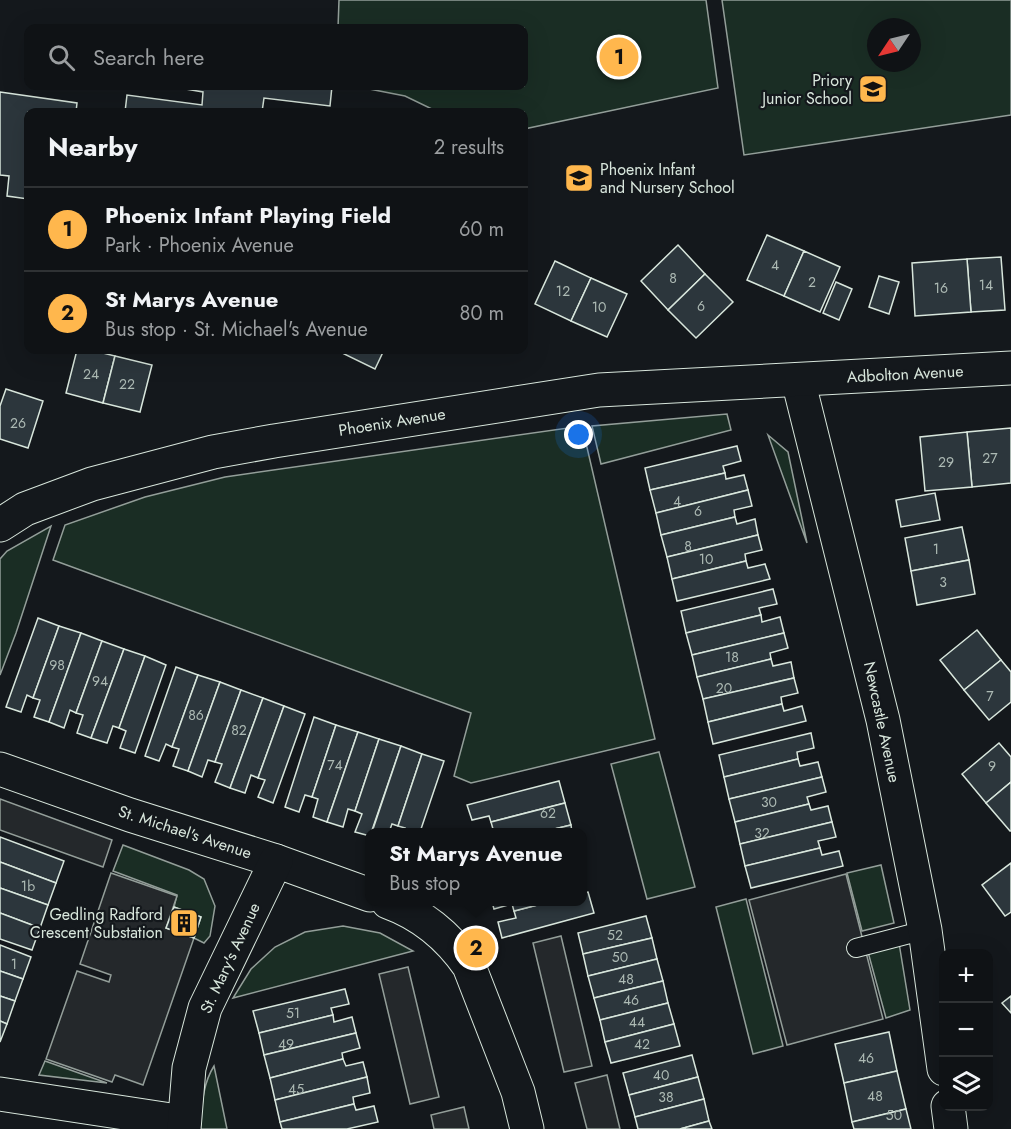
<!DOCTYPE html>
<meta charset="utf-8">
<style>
:root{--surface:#0f1215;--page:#181b1e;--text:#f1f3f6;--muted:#9b9ea0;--line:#2f3234;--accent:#ffb74d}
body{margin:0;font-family:Jost,sans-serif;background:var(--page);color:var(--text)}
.controls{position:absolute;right:18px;bottom:18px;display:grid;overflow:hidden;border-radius:12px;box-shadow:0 6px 24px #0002}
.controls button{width:54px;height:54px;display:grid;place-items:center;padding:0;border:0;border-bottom:2px solid var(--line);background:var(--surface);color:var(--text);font:30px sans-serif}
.compass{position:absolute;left:867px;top:18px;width:54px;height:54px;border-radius:50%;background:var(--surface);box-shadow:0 6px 24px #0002;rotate:235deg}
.you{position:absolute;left:579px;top:435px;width:21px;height:21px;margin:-15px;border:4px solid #fff;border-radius:50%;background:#1a73e8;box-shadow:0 0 0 9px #1a73e833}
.badge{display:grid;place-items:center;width:39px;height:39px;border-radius:50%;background:var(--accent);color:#111;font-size:20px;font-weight:700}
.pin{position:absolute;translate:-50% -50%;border:3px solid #fff;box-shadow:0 2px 6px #0006}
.popup{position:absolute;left:365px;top:828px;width:222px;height:78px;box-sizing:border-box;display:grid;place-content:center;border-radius:12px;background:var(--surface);filter:drop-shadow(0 2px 4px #0005);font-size:20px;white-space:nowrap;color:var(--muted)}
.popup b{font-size:22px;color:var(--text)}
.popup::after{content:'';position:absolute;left:50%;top:100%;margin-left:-12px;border:12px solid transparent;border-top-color:var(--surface)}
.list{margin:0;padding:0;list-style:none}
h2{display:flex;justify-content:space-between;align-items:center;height:78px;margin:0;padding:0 24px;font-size:26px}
h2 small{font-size:20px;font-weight:400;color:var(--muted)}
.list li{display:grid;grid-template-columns:39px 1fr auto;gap:18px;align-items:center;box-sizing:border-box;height:84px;padding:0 24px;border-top:2px solid var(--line)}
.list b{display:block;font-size:22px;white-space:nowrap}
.list p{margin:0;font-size:20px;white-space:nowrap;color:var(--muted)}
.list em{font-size:20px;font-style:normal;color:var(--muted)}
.icon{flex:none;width:33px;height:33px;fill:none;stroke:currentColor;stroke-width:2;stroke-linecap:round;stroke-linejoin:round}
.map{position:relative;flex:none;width:1011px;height:1129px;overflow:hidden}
.search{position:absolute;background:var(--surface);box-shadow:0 6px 24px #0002;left:24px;top:24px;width:504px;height:66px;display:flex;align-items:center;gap:15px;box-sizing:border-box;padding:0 21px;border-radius:12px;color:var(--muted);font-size:22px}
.panel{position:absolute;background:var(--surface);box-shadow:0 6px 24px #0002;left:24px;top:108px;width:504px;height:246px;border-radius:12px}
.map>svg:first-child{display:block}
.green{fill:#1a2d24;stroke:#939e99;stroke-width:1.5;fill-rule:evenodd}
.parking{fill:#24282b;stroke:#939e99;stroke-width:1.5}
.building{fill:#2c363c;stroke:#d8e6dc;stroke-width:1.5}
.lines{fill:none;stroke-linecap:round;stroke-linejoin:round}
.service-casing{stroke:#d8e6dc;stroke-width:20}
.minor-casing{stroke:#d8e6dc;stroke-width:35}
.service{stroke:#14181c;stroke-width:18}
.minor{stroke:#14181c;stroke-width:33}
.labels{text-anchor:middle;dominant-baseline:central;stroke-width:4.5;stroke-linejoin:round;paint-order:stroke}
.number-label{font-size:14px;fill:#adbab4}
.poi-label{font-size:16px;fill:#d8e6dc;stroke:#14181c;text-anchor:end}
.street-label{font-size:16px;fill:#d8e6dc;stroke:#14181c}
</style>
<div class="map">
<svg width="1011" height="1129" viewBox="0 0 1011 1129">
<rect width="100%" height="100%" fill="#14181c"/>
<g class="green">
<path d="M339 0H706L718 88 524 129V112H438L405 96 354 86H524V28H338Z"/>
<path d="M722 0H1011V115L744 155ZM876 27H912V63H876Z"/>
<path d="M727 414 731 430 601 464 592 426Z"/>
<path d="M582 426 655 739 471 783 454 776 471 713 53 560 65 525 145 497 225 477Z"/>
<path d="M768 435 788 452 807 543Z"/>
<path d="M51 526 16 633 0 675V559L7 551Z"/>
<path d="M659 752 695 887 647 899 611 764Z"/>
<path d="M123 845 189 870 204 879 215 906 210 936 204 943 194 938 201 917 174 907 177 895 113 871Z"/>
<path d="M881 865 894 923 862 931 847 873Z"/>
<path d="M746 899 783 1046 753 1054 716 907Z"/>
<path d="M343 926 380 933 413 951 233 998 251 969 275 947 305 932Z"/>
<path d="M899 943 910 1010 886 1018 868 952Z"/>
<path d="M45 1061 107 1083 39 1075Z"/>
<path d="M214 1066 227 1129H200C202 1107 202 1085 214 1066Z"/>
</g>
<g class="parking">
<path d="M0 799 112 840 103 867 0 830Z"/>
<path d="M111 873 177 896 166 928 194 938 143 1085 115 1075 112 1082 46 1059 77 971 109 982 111 975 80 964Z"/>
<path d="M846 874 883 1019 787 1045 749 900Z"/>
<path d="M561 936 592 1066 564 1072 533 943Z"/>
<path d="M408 967 439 1097 410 1104 379 974Z"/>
<path d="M607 1075 620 1129H587L575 1083Z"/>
<path d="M464 1107 469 1129H434L431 1115Z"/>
</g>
<g class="building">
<path d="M186 86H332L330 106 264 98 262 112 223 110 222 112H125L127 95 202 105 203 92 185 89Z"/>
<path d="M0 92 77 103 76 112H28V199L7 196 9 176 0 175Z"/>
<path d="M767 235 804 251 784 296 747 280Z"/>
<path d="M678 245 705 274 668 310 641 281Z"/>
<path d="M804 251 840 267 820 312 784 296Z"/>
<path d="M1001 257 1005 310 971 312 967 259Z"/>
<path d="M967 259 971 312 915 316 912 263Z"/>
<path d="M555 261 591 278 571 321 535 304Z"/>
<path d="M705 274 733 302 696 338 668 310Z"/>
<path d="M879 276 899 282 889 314 869 307Z"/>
<path d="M591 278 627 294 607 337 571 321Z"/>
<path d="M836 282 852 289 839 320 823 313Z"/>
<path d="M77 350H91L115 356 103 403 66 393Z"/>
<path d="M341 350H384L375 369 340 352Z"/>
<path d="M115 356 152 365 140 412 103 403Z"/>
<path d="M6 389 43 401 28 448 0 439V406Z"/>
<path d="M1011 428V483L972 487 967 432Z"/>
<path d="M967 432 972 487 925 491 920 437Z"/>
<path d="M737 446 741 461 723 466 725 473 650 490 645 468Z"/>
<path d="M725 473 726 479 744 475 748 490 656 513 650 490Z"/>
<path d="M748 490 752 506 734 510 735 517 661 535 656 513Z"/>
<path d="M935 493 940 520 901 527 896 500Z"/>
<path d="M735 517 737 524 755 519 758 535 667 557 661 535Z"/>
<path d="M962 527 969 560 911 571 905 538Z"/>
<path d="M758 535 762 550 745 554 746 561 672 579 667 557Z"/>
<path d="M969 560 975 594 917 605 911 571Z"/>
<path d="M746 561 748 568 765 564 770 579 677 601 672 579Z"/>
<path d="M773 589 777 604 759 608 761 615 686 633 681 611Z"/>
<path d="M761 615 762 622 780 617 784 633 692 655 686 633Z"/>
<path d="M38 618 59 626 33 698 27 695 21 712 6 707Z"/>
<path d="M59 626 81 633 49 722 34 717 40 700 33 698Z"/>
<path d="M977 630 1001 660 964 690 940 660Z"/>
<path d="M81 633 102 641 76 713 70 710 64 728 49 722Z"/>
<path d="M784 633 788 648 770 653 771 659 697 677 692 655Z"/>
<path d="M102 641 124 649 91 738 77 733 83 715 76 713Z"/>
<path d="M124 649 145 656 119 728 113 726 107 743 91 738Z"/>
<path d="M145 656 166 665 135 753 120 748 126 731 119 728Z"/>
<path d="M771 659 773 666 791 662 794 678 703 699 697 677Z"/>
<path d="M1001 660 1011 672V702L989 720 964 690Z"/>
<path d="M176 667 198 675 172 747 166 744 159 761 145 756Z"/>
<path d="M198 675 220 682 188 771 173 766 179 749 172 747Z"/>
<path d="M794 678 798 693 781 697 782 704 708 722 703 699Z"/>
<path d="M220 682 241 690 215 762 208 760 202 777 188 771Z"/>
<path d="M241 690 263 698 230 788 215 782 222 764 215 762Z"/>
<path d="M263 698 284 706 258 778 251 775 245 793 230 788Z"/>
<path d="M782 704 784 711 802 706 806 721 713 744 708 722Z"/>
<path d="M284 706 305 714 273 803 258 797 265 780 258 778Z"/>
<path d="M314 717 336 725 312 797 305 795 299 812 285 807Z"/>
<path d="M336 725 358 732 327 822 313 817 318 799 312 797Z"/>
<path d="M358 732 379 739 355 811 348 809 343 827 327 822Z"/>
<path d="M811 733 814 748 797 752 798 759 724 777 719 755Z"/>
<path d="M379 739 401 746 370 836 355 832 362 814 355 811Z"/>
<path d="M999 743 1011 757V782L986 803 962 774Z"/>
<path d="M401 746 422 754 398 826 392 824 389 832H372Z"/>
<path d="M422 754 444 761 420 832H403L405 828 398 826Z"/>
<path d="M798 759 800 766 818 762 822 777 729 799 724 777Z"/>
<path d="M822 777 826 792 807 797 809 804 735 822 729 799Z"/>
<path d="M559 781 565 803 491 822 489 816 472 820 467 805Z"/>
<path d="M1011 782V831H1010L986 803Z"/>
<path d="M565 803 571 825 542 832H479L493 829 491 822Z"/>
<path d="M809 804 811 810 828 806 832 822 740 844 735 822Z"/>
<path d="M832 822 836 837 818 841 820 848 745 866 740 844Z"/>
<path d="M571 825 572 832H542Z"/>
<path d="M0 837 64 861 56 883 0 862Z"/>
<path d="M820 848 822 855 839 851 843 866 751 888 745 866Z"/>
<path d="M0 862 56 883 48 905 0 888Z"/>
<path d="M1011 863V912L1005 916 982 885Z"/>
<path d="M0 888 48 905 40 928 0 913Z"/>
<path d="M588 892 594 913 502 938 498 922 516 918 514 911 549 902H582V893Z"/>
<path d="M492 902H549L514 911 512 904 494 909Z"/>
<path d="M174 907 201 917 194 938 166 928Z"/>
<path d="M0 913 40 928 32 950 0 939Z"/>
<path d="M646 916 652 938 583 954 578 933Z"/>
<path d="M652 938 657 959 588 976 583 954Z"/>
<path d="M0 945 31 957 23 979 0 971Z"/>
<path d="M657 959 663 981 594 998 588 976Z"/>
<path d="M0 971 23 979 15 1001 0 996Z"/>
<path d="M663 981 668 1003 600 1020 594 998Z"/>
<path d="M345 989 349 1004 331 1008 333 1015 259 1033 253 1011Z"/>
<path d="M0 996 15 1001 7 1024 0 1021Z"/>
<path d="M1011 996V1013L1002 1003Z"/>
<path d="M668 1003 674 1024 605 1042 600 1020Z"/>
<path d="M333 1015 334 1022 352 1017 356 1033 264 1055 259 1033Z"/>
<path d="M0 1021 7 1024 0 1042Z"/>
<path d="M674 1024 680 1046 611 1063 605 1042Z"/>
<path d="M889 1032 897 1071 844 1083 835 1044Z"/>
<path d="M356 1033 360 1048 342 1053 343 1059 270 1078 264 1055Z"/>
<path d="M692 1055 698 1077 629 1095 623 1073Z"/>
<path d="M343 1059 346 1066 363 1062 367 1077 275 1100 270 1078Z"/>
<path d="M897 1071 906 1109 852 1122 844 1083Z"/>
<path d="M367 1077 370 1093 353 1097 354 1104 280 1122 275 1100Z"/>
<path d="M698 1077 704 1099 635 1117 629 1095Z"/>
<path d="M704 1099 709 1121 680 1129H638L635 1117Z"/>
<path d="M354 1104 356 1110 374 1106 378 1122 347 1129H282L280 1122Z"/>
<path d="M906 1109 911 1129H854L852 1122Z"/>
<path d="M709 1121 712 1129H680Z"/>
</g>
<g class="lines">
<g class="service-casing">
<path id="service" d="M856 948 925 930"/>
</g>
<g class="minor-casing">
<g id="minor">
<path d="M798 380 883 720 925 930 944 1069"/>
<path d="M0 525 25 509 92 484 213 452 274 441 599 390 1011 368"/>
<path d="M0 769 130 815 276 861 370 895"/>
<path d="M388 902C421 914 449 937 469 966L518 1092 527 1129"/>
<path d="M0 1094 184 1122"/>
<path d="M948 1106 951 1129"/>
<path d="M184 1129 189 1068 205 1008 276 861"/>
</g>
</g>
<use href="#service" class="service"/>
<use href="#minor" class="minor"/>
</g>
<defs>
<g id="school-square" transform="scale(1.5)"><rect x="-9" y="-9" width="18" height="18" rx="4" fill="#ffb74d" stroke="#14181c"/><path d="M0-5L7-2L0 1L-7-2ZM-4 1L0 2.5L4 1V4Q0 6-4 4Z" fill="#111"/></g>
<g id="building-square" transform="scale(1.5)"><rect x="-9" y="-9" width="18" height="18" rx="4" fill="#ffb74d" stroke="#14181c"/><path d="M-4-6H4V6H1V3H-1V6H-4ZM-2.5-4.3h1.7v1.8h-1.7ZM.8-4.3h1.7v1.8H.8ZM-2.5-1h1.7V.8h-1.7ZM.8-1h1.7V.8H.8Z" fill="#111"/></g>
</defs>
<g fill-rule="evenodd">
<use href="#school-square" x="873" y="89"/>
<use href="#school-square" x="579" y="178"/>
<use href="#building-square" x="184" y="923"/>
</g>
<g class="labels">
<g class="number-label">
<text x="775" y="265">4</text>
<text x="673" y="278">8</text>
<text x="812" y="282">2</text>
<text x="986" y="285">14</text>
<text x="941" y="288">16</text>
<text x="563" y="291">12</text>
<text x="701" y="306">6</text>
<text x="599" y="307">10</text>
<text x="91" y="374">24</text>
<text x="127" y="384">22</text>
<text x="18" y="423">26</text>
<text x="990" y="458">27</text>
<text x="946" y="462">29</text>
<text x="677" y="501">4</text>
<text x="698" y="511">6</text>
<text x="688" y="546">8</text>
<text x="936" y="549">1</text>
<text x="706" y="559">10</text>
<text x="943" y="582">3</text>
<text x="732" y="657">18</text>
<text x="57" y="665">98</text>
<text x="100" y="681">94</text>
<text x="724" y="688">20</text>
<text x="990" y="696">7</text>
<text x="196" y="715">86</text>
<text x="239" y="730">82</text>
<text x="335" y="765">74</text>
<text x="992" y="766">9</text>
<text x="769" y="802">30</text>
<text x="548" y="813">62</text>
<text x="762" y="833">32</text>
<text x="28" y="886">1b</text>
<text x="615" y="935">52</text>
<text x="620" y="957">50</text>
<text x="14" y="964">1</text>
<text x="626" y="979">48</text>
<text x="631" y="1000">46</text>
<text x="293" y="1013">51</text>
<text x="637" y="1022">44</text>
<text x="286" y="1044">49</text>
<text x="642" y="1044">42</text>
<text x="866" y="1058">46</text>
<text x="661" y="1075">40</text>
<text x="296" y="1089">45</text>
<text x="875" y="1096">48</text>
<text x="666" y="1097">38</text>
<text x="894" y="1115">50</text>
</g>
<g class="poi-label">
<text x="852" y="80">Priory<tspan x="852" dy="18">Junior School</tspan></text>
<text x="600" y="169" text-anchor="start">Phoenix Infant<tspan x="600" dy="18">and Nursery School</tspan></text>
<text x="163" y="914">Gedling Radford<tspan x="163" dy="18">Crescent Substation</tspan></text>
</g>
<g class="street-label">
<text transform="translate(905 374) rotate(-3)">Adbolton Avenue</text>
<text transform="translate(392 422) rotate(-9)">Phoenix Avenue</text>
<text transform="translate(882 722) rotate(78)">Newcastle Avenue</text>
<text transform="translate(185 832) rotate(18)">St. Michael's Avenue</text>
<text transform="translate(230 958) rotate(-65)">St. Mary's Avenue</text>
</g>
</g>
</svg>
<div class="controls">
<button>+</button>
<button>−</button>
<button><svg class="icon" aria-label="layers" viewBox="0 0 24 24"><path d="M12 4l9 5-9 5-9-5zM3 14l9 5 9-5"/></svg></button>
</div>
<svg class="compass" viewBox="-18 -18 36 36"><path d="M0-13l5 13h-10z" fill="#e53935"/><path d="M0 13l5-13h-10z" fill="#9b9ea0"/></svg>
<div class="you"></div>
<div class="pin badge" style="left:619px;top:57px">1</div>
<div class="pin badge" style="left:476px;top:948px">2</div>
<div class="popup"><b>St Marys Avenue</b>Bus stop</div>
<div class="search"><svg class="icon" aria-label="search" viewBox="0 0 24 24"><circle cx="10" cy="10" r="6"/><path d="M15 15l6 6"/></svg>Search here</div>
<section class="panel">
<h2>Nearby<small>2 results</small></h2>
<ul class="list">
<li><span class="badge">1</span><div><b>Phoenix Infant Playing Field</b><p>Park · Phoenix Avenue</p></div><em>60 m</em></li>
<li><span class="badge">2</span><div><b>St Marys Avenue</b><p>Bus stop · St. Michael's Avenue</p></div><em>80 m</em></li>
</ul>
</section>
</div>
